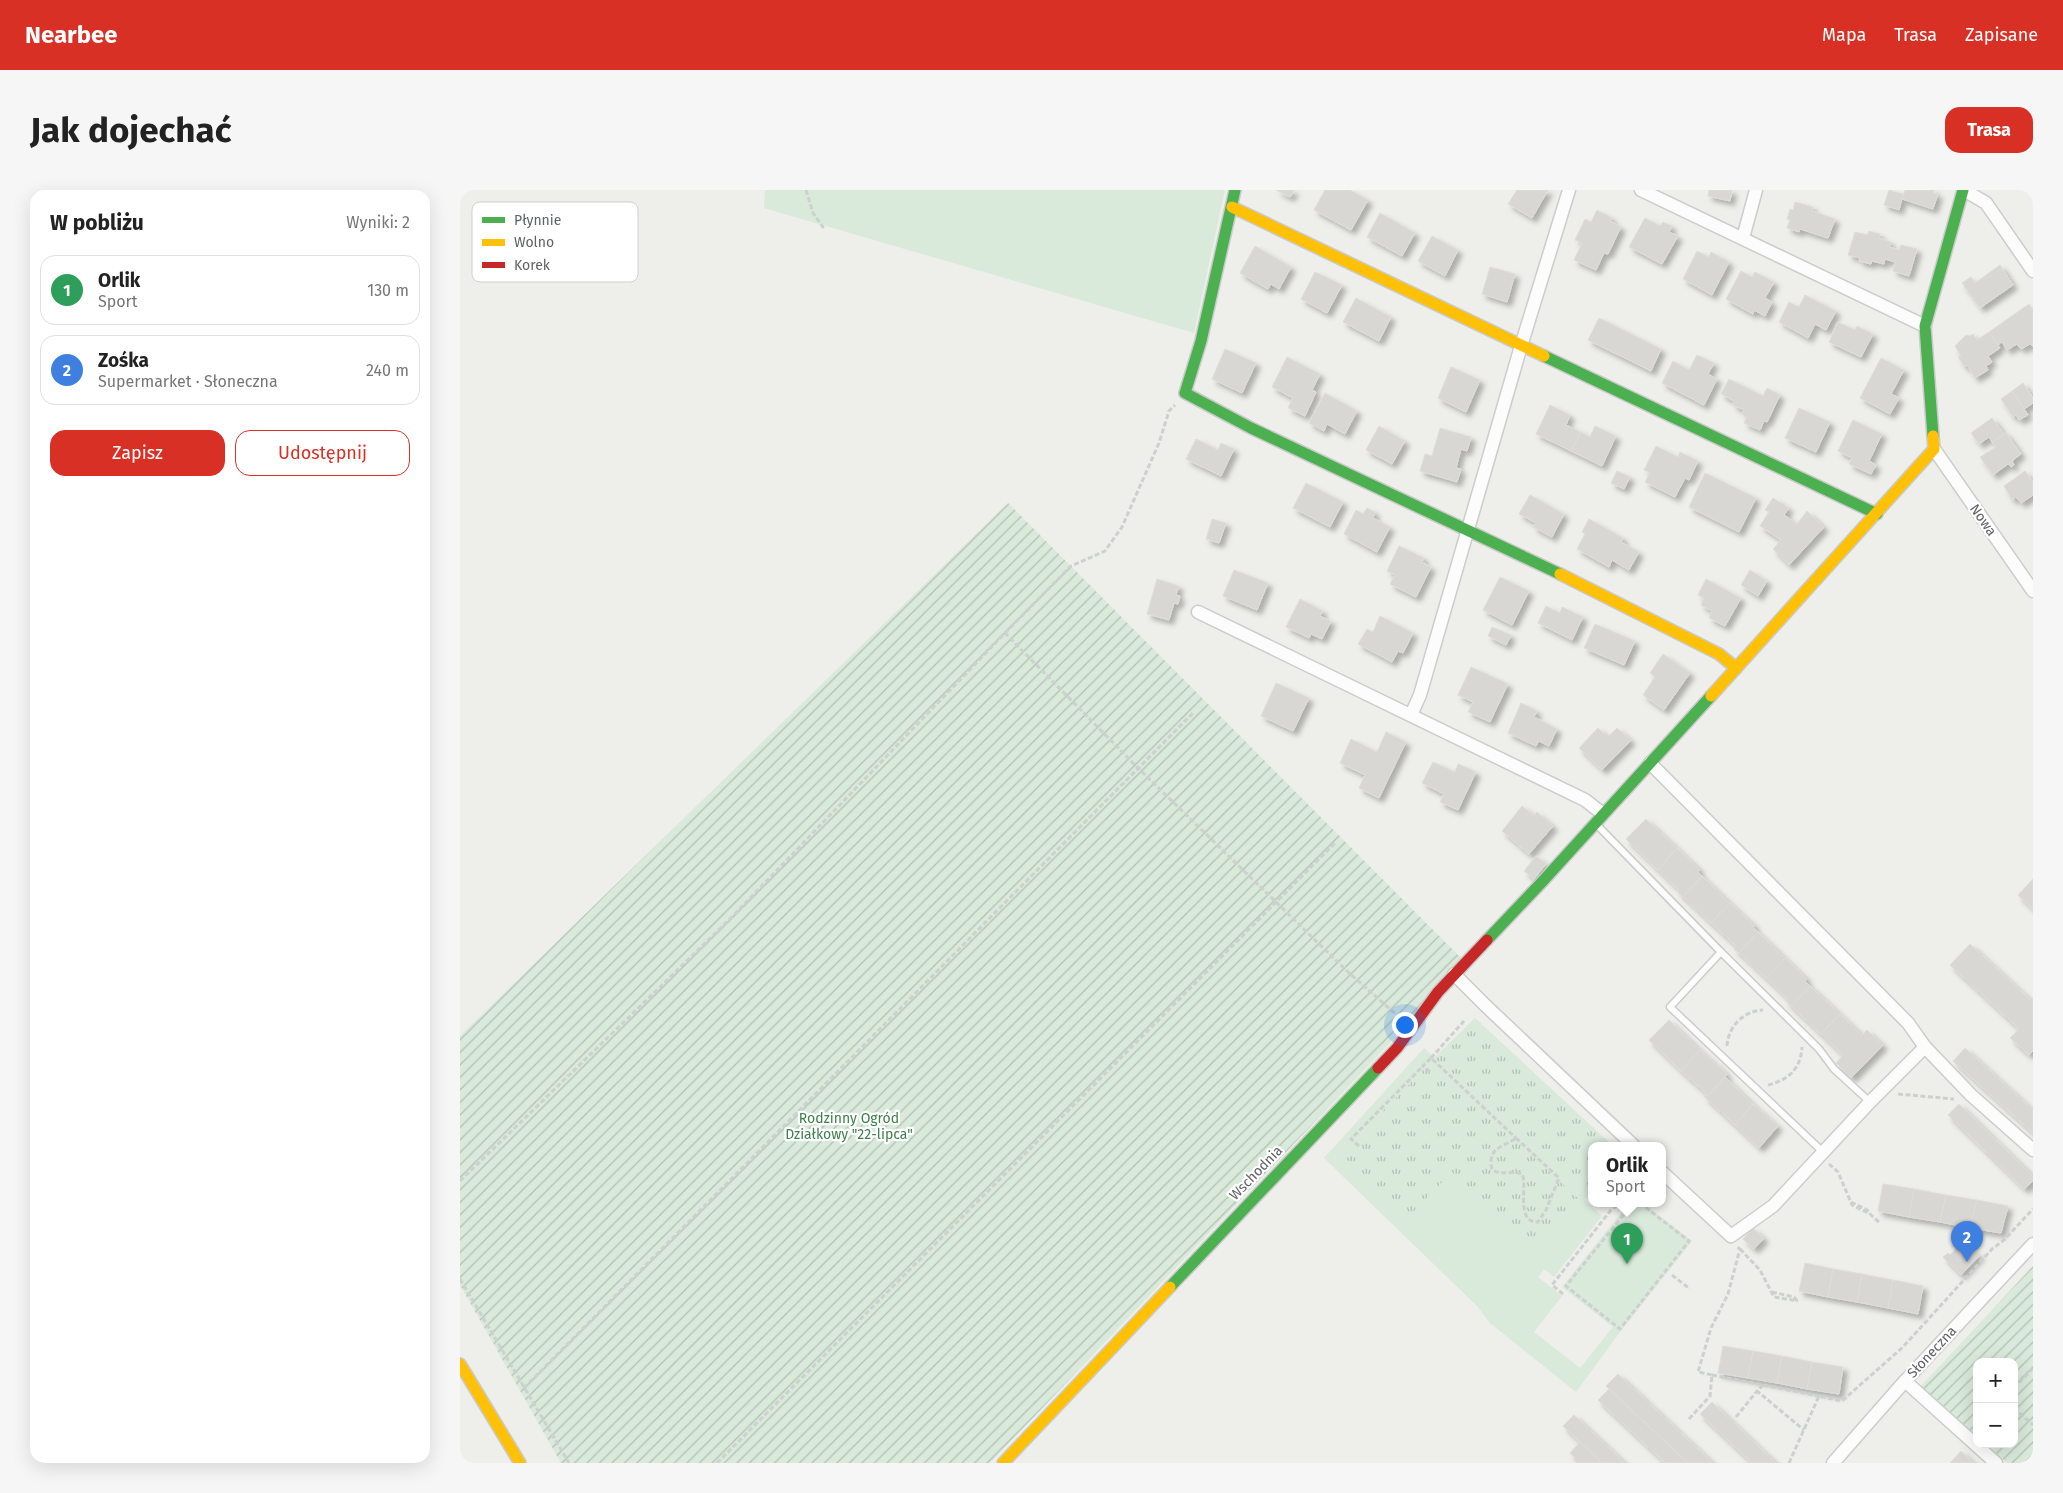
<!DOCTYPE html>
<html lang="pl">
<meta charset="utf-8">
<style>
:root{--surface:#fff;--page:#f6f6f6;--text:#222;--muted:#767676;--line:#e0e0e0;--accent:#d93025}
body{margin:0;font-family:"Fira Sans",sans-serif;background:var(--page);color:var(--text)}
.controls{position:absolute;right:15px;bottom:15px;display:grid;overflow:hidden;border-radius:10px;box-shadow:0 5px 20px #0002}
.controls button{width:45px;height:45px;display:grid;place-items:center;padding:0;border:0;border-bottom:1px solid var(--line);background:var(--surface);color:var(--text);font:25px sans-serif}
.you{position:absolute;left:944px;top:834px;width:18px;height:18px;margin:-12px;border:4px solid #fff;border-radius:50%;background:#1a73e8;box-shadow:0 0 0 8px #1a73e833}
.badge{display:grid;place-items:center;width:32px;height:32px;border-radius:50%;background:var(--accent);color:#fff;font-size:16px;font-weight:700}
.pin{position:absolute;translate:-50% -41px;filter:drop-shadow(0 1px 2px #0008)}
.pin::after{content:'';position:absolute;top:26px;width:18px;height:15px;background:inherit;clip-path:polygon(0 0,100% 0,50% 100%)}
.popup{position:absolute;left:1128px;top:952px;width:78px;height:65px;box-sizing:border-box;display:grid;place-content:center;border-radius:10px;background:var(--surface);filter:drop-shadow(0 1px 4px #0005);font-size:16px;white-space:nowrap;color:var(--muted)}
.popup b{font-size:19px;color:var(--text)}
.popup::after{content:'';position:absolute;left:50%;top:100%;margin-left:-10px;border:10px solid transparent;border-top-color:var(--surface)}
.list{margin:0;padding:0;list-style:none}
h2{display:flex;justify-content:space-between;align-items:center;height:65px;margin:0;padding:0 20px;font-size:21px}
h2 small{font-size:16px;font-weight:400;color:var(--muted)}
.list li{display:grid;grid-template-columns:32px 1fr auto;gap:15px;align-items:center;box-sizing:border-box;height:70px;margin:0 10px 10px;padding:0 10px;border:1px solid var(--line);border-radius:15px}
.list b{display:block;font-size:19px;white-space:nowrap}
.list p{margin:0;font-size:16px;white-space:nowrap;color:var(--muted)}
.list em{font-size:16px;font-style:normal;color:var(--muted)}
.actions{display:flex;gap:10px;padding:15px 20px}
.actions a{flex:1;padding:11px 0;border:1px solid var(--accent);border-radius:15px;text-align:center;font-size:18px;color:var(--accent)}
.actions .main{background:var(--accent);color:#fff}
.map{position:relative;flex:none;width:1573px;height:1273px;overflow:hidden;border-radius:15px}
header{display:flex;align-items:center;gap:30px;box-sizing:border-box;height:70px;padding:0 25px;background:var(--accent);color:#fff}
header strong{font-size:24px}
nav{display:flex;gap:28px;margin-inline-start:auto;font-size:18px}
.intro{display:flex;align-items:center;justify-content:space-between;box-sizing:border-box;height:120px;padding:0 30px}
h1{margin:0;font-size:35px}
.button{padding:12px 22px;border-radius:15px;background:var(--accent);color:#fff;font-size:18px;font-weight:700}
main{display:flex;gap:30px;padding:0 30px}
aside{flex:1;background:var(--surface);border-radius:15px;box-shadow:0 5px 20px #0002}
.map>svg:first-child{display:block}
.grass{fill:#d9e9da}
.park{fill:url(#park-tufts)}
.garden{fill:url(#garden-furrows)}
.building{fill:#d8d7d4;stroke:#deddd9;filter:url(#shadow)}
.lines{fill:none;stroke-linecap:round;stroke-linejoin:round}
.lane-casing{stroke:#cbcccb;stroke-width:9}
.street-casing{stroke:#cbcccb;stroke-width:15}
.fast-casing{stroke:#c9caca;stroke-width:14}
.slow-casing{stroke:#c9caca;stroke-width:14}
.jam-casing{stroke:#c9caca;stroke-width:14}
.path{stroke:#ccd0cf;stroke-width:3;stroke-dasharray:5 2.5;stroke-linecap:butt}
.lane{stroke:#fcfcfc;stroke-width:6}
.street{stroke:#fcfcfc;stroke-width:12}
.fast{stroke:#4caf50;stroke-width:11}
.slow{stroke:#ffc107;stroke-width:11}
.jam{stroke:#c62828;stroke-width:11}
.labels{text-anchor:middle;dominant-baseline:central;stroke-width:4.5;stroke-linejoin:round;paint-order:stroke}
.street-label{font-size:14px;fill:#5f6166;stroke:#fff}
.park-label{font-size:14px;fill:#3d804a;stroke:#fff}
.key{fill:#fff;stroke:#cfd0d1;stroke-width:1}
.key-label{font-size:14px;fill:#5f6166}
</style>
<header>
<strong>Nearbee</strong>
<nav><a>Mapa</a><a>Trasa</a><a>Zapisane</a></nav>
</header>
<div class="intro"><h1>Jak dojechać</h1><a class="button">Trasa</a></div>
<main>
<aside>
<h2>W pobliżu<small>Wyniki: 2</small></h2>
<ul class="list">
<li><span class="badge" style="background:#2e9e5b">1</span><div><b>Orlik</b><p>Sport</p></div><em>130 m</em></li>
<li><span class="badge" style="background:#3f7fe0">2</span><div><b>Zośka</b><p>Supermarket · Słoneczna</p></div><em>240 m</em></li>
</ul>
<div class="actions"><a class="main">Zapisz</a><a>Udostępnij</a></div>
</aside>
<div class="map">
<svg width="1573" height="1273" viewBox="0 0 1573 1273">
<defs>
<pattern id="park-tufts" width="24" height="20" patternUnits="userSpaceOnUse" patternTransform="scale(1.25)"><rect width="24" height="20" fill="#d9e9da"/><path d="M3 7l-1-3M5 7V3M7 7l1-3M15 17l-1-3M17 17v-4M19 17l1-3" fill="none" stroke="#b3c0b5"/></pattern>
<pattern id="garden-furrows" width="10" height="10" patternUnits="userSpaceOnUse" patternTransform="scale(1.25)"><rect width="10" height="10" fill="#d9e9da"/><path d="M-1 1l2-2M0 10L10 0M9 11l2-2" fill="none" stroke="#b3c0b5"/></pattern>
<filter id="shadow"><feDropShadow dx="4.5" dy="4.5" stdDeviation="2.5" flood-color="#0004"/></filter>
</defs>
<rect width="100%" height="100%" fill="#eeeeea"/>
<g class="grass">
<path d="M305 0H765L734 143 304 18Z"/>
<path d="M964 858 1142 1026 1094 1087 1084 1079 1078 1087 1102 1106 1074 1142 1120 1178 1153 1137 1102 1097 1169 1013H1183L1232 1051 1160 1142 1116 1202 1030 1133 1017 1116 864 968Z"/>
</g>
<g class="park">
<path d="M1015 828 1152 955H1132V1003L1125 1010 974 868Z"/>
<path d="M971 872 1120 1010 1073 1056 992 982 948 1027 881 964Z"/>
</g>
<g class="garden">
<path d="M548 313 1006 773 530 1273H101L0 1095V846Z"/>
<path d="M1573 1076V1273H1547L1526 1254H1554V1172H1517V1246L1461 1196Z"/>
</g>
<g class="building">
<path d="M816 0H834L830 7Z"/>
<path d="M865 0H890L908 10 891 40 854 20Z"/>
<path d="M1057 0H1088L1072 28 1048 14Z"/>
<path d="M1249 0H1272L1270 11 1248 6Z"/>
<path d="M1429 0 1443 4 1439 20 1424 15Z"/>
<path d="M1445 0H1474L1473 3 1478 4 1473 19 1442 9Z"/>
<path d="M1335 12 1353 17 1352 21 1375 29 1368 48 1340 39 1339 42 1327 38 1330 30 1327 29 1330 19 1333 20Z"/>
<path d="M1137 20 1152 28 1150 31 1161 37 1148 64 1144 63 1136 80 1114 70 1122 53 1115 50 1125 29 1131 32Z"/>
<path d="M920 23 955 43 942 66 907 47Z"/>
<path d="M1185 28 1200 36 1203 32 1212 36 1209 42 1218 46 1202 74 1169 57Z"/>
<path d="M1409 41 1420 44 1419 48 1431 52 1429 57 1439 60 1441 55 1457 59 1449 86 1433 81 1435 72 1425 69 1424 74 1412 71 1411 74 1399 71 1400 68 1388 65 1395 42 1407 45Z"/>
<path d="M972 46 998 60 985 86 958 71Z"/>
<path d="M795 56 831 77 819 99 811 94 808 99 780 83Z"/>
<path d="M1237 61 1249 67 1251 62 1269 72 1252 105 1223 89Z"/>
<path d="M1540 75 1553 95 1520 118 1502 93 1511 87 1515 93Z"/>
<path d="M1030 77 1055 84 1047 112 1022 104Z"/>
<path d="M1281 81 1292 87 1295 82 1314 92 1305 108 1312 112 1305 126 1294 120 1293 124 1266 109Z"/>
<path d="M855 82 882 95 867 123 841 109Z"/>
<path d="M1345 105 1376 121 1366 140 1355 134 1348 148 1319 132 1329 112 1339 117Z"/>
<path d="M896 108 931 127 919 151 883 132Z"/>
<path d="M1569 114 1573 120V156L1570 154 1561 159 1557 154 1547 160 1542 152 1538 155 1529 142Z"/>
<path d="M1139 128 1201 159 1191 181 1128 150Z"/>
<path d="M1378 132 1395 140 1397 136 1413 144 1401 167 1369 152Z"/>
<path d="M1529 142 1540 158 1528 166 1532 172 1526 176 1528 180 1515 188 1507 175 1505 177 1498 167 1501 166 1495 156 1506 145 1510 146 1513 144 1517 150Z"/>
<path d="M765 159 796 173 782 203 752 189Z"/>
<path d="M1237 165 1254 173 1248 184 1257 189 1244 215 1202 193 1213 171 1229 180Z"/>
<path d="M827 167 860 184 852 200 856 202 845 226 828 218 833 208 812 197Z"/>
<path d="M1421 168 1444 180 1431 204 1439 208 1430 224 1400 208Z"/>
<path d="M991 177 1020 190 1006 222 978 208Z"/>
<path d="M1269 189 1303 206 1307 198 1320 205 1307 232 1304 231 1300 240 1284 233 1287 227 1282 224 1284 220 1273 215 1274 211 1261 204Z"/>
<path d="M1563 193 1573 208V213L1564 219 1552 201Z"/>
<path d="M1552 201 1568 225 1559 230 1556 225 1553 227 1541 209Z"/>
<path d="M865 203 897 221 885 244 867 234 864 241 849 233Z"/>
<path d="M1090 215 1110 225 1106 235 1121 242 1111 261 1076 244Z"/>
<path d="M1339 218 1370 232 1356 262 1325 248Z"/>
<path d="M1532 228 1544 244 1532 252 1529 247 1519 254 1511 243Z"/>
<path d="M1393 230 1422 244 1409 271 1416 275 1411 284 1389 274 1392 268 1378 261Z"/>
<path d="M919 236 945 251 932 274 906 260Z"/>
<path d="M1135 236 1156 246 1142 276 1111 261 1121 242 1130 247Z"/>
<path d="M980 238 1011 247 1007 261 1001 259 996 278 1001 279 997 292 960 281 965 264 972 266Z"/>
<path d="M1546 243 1561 264 1552 271 1554 275 1551 277 1548 274 1533 285 1520 267 1536 257 1532 252Z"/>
<path d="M736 249 758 260 761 253 774 259 761 286 726 269Z"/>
<path d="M1196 256 1218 267 1220 262 1238 271 1229 290 1225 288 1215 307 1185 292 1190 283 1184 280Z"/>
<path d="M1157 281 1170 287 1164 299 1151 293Z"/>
<path d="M1565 281 1573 292V305L1561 313 1556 307 1552 310 1544 296Z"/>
<path d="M1245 283 1296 308 1279 342 1229 317Z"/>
<path d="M846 293 883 312 870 337 833 318Z"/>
<path d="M1070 305 1104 324 1092 347 1073 337 1076 333 1059 324Z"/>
<path d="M1313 308 1329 318 1324 325 1337 334 1347 321 1364 337 1329 375 1313 359 1321 350 1300 336 1309 322 1305 320Z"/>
<path d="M907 318 915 322 913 328 930 337 917 362 884 344 896 320 903 324Z"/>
<path d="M752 329 766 333 759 353 746 349Z"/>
<path d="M1129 329 1163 348 1161 352 1179 362 1169 380 1152 370 1149 377 1117 359 1125 344 1122 342Z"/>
<path d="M939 356 964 368 962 372 971 377 956 407 930 394 935 385 927 381Z"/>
<path d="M774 380 808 393 797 420 763 406Z"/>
<path d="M1290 380 1307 391 1298 406 1281 395Z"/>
<path d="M1040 387 1069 401 1052 435 1023 420Z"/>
<path d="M697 389 719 396 716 405 720 406 718 414 714 413 709 430 687 424Z"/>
<path d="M1246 389 1281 408 1265 436 1249 428 1252 421 1241 415 1244 408 1238 405Z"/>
<path d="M840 409 863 421 860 426 871 431 862 449 851 444 849 448 826 437Z"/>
<path d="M1086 416 1100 423 1102 417 1123 427 1112 450 1078 433Z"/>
<path d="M920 426 953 443 943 463 938 461 932 472 898 454 907 439 913 442Z"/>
<path d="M1135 434 1175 451 1164 475 1124 458Z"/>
<path d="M1032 437 1051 445 1046 455 1028 446Z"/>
<path d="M1203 464 1230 483 1204 520 1183 505 1195 487 1190 483Z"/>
<path d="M1011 477 1048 494 1030 532 1008 522 1013 512 998 505Z"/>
<path d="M816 493 849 508 833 541 801 526Z"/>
<path d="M1061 513 1077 521 1074 527 1097 539 1089 556 1079 551 1076 556 1048 543Z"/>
<path d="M1138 538 1148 547 1157 538 1171 550 1142 580 1119 558Z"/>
<path d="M926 542 946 552 919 608 899 598 905 585 880 573 891 549 917 562Z"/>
<path d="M973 572 995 582 998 574 1016 582 998 620 980 612 984 604 962 593Z"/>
<path d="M1062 616 1074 626 1077 622 1093 636 1069 664 1042 641Z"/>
<path d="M1186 629 1217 658 1198 680 1166 649Z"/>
<path d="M1217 658 1240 680 1238 682 1242 686 1223 707 1218 702 1219 700 1198 680Z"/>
<path d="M1076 666 1086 674 1074 689 1064 681Z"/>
<path d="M1242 686 1270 713 1251 733 1223 707Z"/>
<path d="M1573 689V719L1558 705Z"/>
<path d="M1270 713 1295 736 1293 738 1298 742 1279 763 1274 759 1276 756 1251 733Z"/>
<path d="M1298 742 1325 768 1306 788 1279 763Z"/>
<path d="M1510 754 1573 812V861L1569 865 1550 848 1559 839 1490 775Z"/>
<path d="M1325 768 1347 789 1345 791 1350 796 1331 816 1326 811 1328 809 1306 788Z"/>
<path d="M1350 796 1380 824 1361 844 1331 816Z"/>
<path d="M1380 824 1402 845 1407 840 1423 855 1391 888 1376 873 1383 865 1361 844Z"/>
<path d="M1209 830 1240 860 1221 881 1189 850Z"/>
<path d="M1505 858 1573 920V943L1493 871Z"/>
<path d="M1240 860 1267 884 1246 908 1244 907 1247 904 1221 881Z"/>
<path d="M1265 887 1293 914 1275 935 1246 908Z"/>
<path d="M1293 914 1318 936 1299 958 1275 935Z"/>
<path d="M1499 914 1573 986V991L1564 999 1488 925Z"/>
<path d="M1423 994 1454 999 1449 1027 1418 1021Z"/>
<path d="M1454 999 1486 1005 1480 1032 1449 1027Z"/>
<path d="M1486 1005 1517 1010 1510 1038 1480 1032Z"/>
<path d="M1517 1010 1548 1016 1541 1043 1510 1038Z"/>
<path d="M1293 1038 1304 1048 1294 1059 1283 1049Z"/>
<path d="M1501 1053 1520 1065 1501 1085 1483 1067 1488 1063 1490 1065Z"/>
<path d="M1345 1073 1373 1079 1368 1107 1339 1101Z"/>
<path d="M1373 1079 1402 1084 1397 1112 1368 1107Z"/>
<path d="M1402 1084 1433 1090 1428 1118 1397 1112Z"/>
<path d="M1433 1090 1463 1096 1458 1124 1428 1118Z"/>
<path d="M1263 1156 1293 1161 1288 1188 1258 1183Z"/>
<path d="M1293 1161 1322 1166 1317 1193 1288 1188Z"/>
<path d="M1322 1166 1352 1172 1347 1199 1317 1193Z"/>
<path d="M1352 1172 1383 1177 1379 1204 1347 1199Z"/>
<path d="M1158 1184 1253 1273H1228L1146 1196Z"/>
<path d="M1149 1199 1228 1273H1205L1138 1210Z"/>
<path d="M1252 1212 1316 1273H1292L1240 1224Z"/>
<path d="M1114 1225 1165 1273H1142L1120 1252 1103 1236Z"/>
<path d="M1120 1252 1142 1273H1120L1110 1263Z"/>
<path d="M1501 1261 1514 1273H1490Z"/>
</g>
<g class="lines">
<g class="lane-casing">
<g id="lane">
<path d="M1137 635 1261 762 1210 817 1363 962"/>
<path d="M1261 762 1359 859 1374 879 1410 912"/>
</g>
</g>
<g class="street-casing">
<g id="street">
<path d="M1181 0 1465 136"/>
<path d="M1504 0 1526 13 1573 81"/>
<path d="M1283 48 1296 0"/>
<path d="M1474 259 1573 401"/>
<path d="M738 422 1125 610 1143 624"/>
<path d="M951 525 960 505 1061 156 1109 0"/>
<path d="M1190 573 1448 833 1465 857"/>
<path d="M994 784 1026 816 1173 955"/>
<path d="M1202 982 1271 1046 1313 1016 1410 912 1465 857 1511 905 1573 960"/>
<path d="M1445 1191 1536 1273"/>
<path d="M1373 1273 1445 1191 1573 1054"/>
</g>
</g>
<g class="fast-casing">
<g id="fast">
<path d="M775 0 741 151 725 203 791 238 1100 384"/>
<path d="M1084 166 1417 324"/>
<path d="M1473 246 1465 136 1503 0"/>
<path d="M1027 750 1082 692 1251 506"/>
<path d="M710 1097 918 878"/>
</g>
</g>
<g class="slow-casing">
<g id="slow">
<path d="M772 17 1084 166"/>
<path d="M1100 384 1259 464 1276 478"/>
<path d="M1251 506 1474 259 1473 246"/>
<path d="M0 1174 60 1273"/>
<path d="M543 1273 710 1097"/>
</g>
</g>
<g class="jam-casing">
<path id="jam" d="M918 878 937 858 978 802 1027 750"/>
</g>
<g class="path">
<path d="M346 0 353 23 365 40"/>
<path d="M545 443 611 376 645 361 662 337 699 253 709 221 715 215"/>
<path d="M1267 856C1268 837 1283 821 1303 820"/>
<path d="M971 868 1004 831"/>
<path d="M970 882 963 876 971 868 1056 948"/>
<path d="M1308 895C1329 890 1341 878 1342 857"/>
<path d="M1438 904 1494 909"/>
<path d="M1056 948 1099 988 1086 1020 1078 1032C1055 1033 1068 995 1062 984 1052 979 1029 990 1031 971 1031 967 1033 962 1036 960 1041 955 1050 953 1056 948Z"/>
<path d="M899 956 891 949 963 876"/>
<path d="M1369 974 1378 982 1392 1015 1410 1024 1420 1033"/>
<path d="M0 991 272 727 545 443 678 578 887 781 940 828"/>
<path d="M1391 1012 1409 1021 1410 1024"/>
<path d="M1173 1013 1106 1096 1160 1139 1229 1051 1180 1013"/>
<path d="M1280 1059 1300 1080 1314 1107 1338 1111"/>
<path d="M1212 1085 1230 1099"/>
<path d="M0 1089 109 1273"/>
<path d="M1312 1102 1334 1107 1337 1111"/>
<path d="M1103 1104 1092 1095 1151 1020 1160 1013"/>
<path d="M1252 1185 1359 1206"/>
<path d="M1303 1195 1297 1201 1344 1240"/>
<path d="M64 1198 734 522"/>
<path d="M1554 1198 1573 1178"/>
<path d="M1554 1218 1573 1235"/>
<path d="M1276 1227 1297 1201"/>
<path d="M1229 1229 1250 1206 1252 1185 1238 1182 1251 1138 1268 1104 1280 1059 1277 1057"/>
<path d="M257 1273 875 653"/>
<path d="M1329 1273 1359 1206 1382 1211 1443 1157 1532 1059 1544 1050 1573 1019"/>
</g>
<use href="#lane" class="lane"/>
<use href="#street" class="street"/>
<use href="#fast" class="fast"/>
<use href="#slow" class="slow"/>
<use href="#jam" class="jam"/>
</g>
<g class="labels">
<g class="street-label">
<text transform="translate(1523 330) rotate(55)">Nowa</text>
<text transform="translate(796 983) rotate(-46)">Wschodnia</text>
<text transform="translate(1472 1162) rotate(-47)">Słoneczna</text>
</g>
<g class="park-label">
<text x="389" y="928">Rodzinny Ogród<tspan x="389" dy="16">Działkowy "22-lipca"</tspan></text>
</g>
</g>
<rect x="12" y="12" width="166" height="80" rx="8" class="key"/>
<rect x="22" y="27" width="23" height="6" fill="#4caf50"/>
<rect x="22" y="49" width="23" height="7" fill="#ffc107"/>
<rect x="22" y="72" width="23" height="6" fill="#c62828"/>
<g class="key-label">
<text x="54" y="35">Płynnie</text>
<text x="54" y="57">Wolno</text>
<text x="54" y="80">Korek</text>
</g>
</svg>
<div class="controls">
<button>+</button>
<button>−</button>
</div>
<div class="you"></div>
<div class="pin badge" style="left:1167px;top:1074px;background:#2e9e5b">1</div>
<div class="popup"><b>Orlik</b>Sport</div>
<div class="pin badge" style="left:1507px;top:1072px;background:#3f7fe0">2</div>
</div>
</main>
